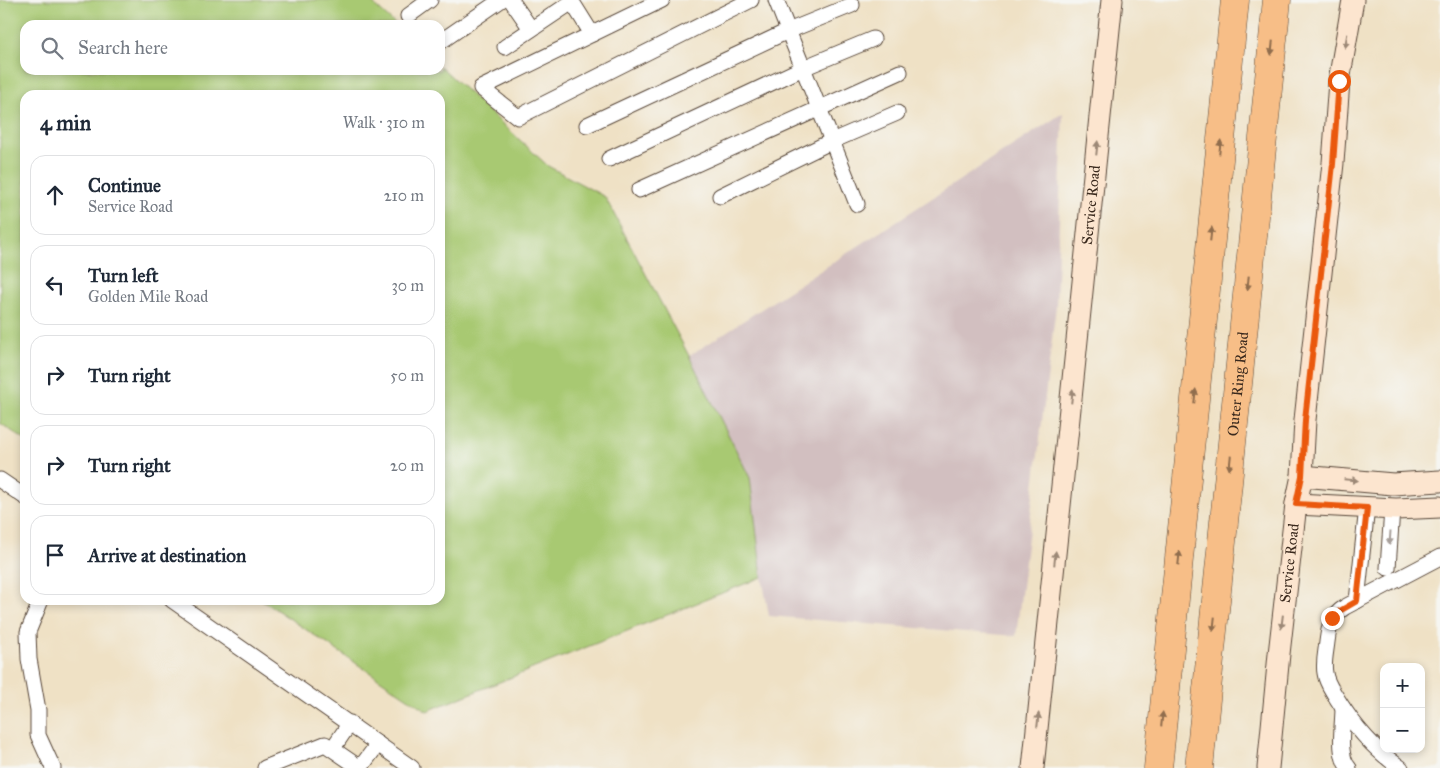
<!DOCTYPE html>
<meta charset="utf-8">
<style>
:root{--surface:#fff;--page:#f2f2f3;--text:#1f2937;--muted:#747a83;--line:#e0e1e3}
body{margin:0;font-family:"IM FELL Great Primer",serif;background:var(--page);color:var(--text)}
.controls{position:absolute;right:15px;bottom:15px;display:grid;overflow:hidden;border-radius:10px;box-shadow:0 2px 8px #0003}
.controls button{width:45px;height:45px;display:grid;place-items:center;padding:0;border:0;border-bottom:1px solid var(--line);background:var(--surface);color:var(--text);font:25px sans-serif}
.stop{position:absolute;width:15px;height:15px;margin:-11px;border:4px solid #ea580c;border-radius:50%;background:#fff}
.stop.end{background:#ea580c;border-color:#fff;box-shadow:0 1px 5px #0008}
.list{margin:0;padding:0;list-style:none}
h2{display:flex;justify-content:space-between;align-items:center;height:65px;margin:0;padding:0 20px;font-size:21px}
h2 small{font-size:16px;font-weight:400;color:var(--muted)}
.list li{display:grid;grid-template-columns:32px 1fr auto;gap:15px;align-items:center;box-sizing:border-box;height:80px;margin:0 10px 10px;padding:0 10px;border:1px solid var(--line);border-radius:15px}
.list b{display:block;font-size:19px;white-space:nowrap}
.list p{margin:0;font-size:16px;white-space:nowrap;color:var(--muted)}
.list em{font-size:16px;font-style:normal;color:var(--muted)}
.icon{flex:none;width:28px;height:28px;fill:none;stroke:currentColor;stroke-width:2;stroke-linecap:round;stroke-linejoin:round}
.map{position:relative;flex:none;width:1440px;height:768px;overflow:hidden}
.search{position:absolute;background:var(--surface);box-shadow:0 2px 8px #0003;left:20px;top:20px;width:425px;height:55px;display:flex;align-items:center;gap:12px;box-sizing:border-box;padding:0 18px;border-radius:15px;color:var(--muted);font-size:19px}
.panel{position:absolute;background:var(--surface);box-shadow:0 2px 8px #0003;left:20px;top:90px;width:425px;height:515px;border-radius:15px}
.map>svg:first-child{display:block}
.industrial{fill:#d2bfc0}
.green{fill:#a8c972;stroke:#727a48}
.lines{fill:none;stroke-linecap:round;stroke-linejoin:round}
.street-casing{stroke:#564537;stroke-width:17}
.secondary-casing{stroke:#564537;stroke-width:23}
.highway-casing{stroke:#564537;stroke-width:29}
.street{stroke:#fff;stroke-width:15}
.secondary{stroke:#fce5cf;stroke-width:21}
.highway{stroke:#f7be87;stroke-width:28}
.oneway{fill:#9c8876}
.oneway2{fill:#906d4d}
.oneway3{fill:#a79f9a}
.route{stroke:#ea580c;stroke-width:6}
.labels{text-anchor:middle;dominant-baseline:central;stroke-width:5;stroke-linejoin:round;paint-order:stroke}
.street-label{font-size:15px;fill:#3b2a1e;stroke:#f6f6f2}
</style>
<div class="map">
<svg width="1440" height="768" viewBox="0 0 1440 768">
<rect width="100%" height="100%" fill="#f6f6f2"/>
<filter id="ink" filterUnits="userSpaceOnUse"><feTurbulence type="fractalNoise" baseFrequency=".02" numOctaves="2"/><feDisplacementMap in="SourceGraphic" scale="10" xChannelSelector="R" yChannelSelector="G"/><feConvolveMatrix kernelMatrix="1 2 1 2 8 2 1 2 1" color-interpolation-filters="sRGB"/></filter>
<filter id="wash" filterUnits="userSpaceOnUse"><feTurbulence type="fractalNoise" baseFrequency=".0096" numOctaves="4" result="noise"/><feDisplacementMap in="SourceGraphic" scale="20" xChannelSelector="R" yChannelSelector="G"/><feGaussianBlur stdDeviation="1.12" result="paint"/><feColorMatrix in="noise" values="0 0 0 0 0 0 0 0 0 0 0 0 0 0 0 0 0 1.4 0 .05"/><feComposite in="paint" operator="in"/></filter>
<g filter="url(#wash)">
<rect width="100%" height="100%" fill="#efe1c5"/>
<path class="industrial" d="M1063 113 1056 306 1016 636 769 616 762 577 750 478 689 356Z"/>
<path class="green" d="M0 0H369L396 25H25V70H440V66L548 166 605 197 689 356 750 478 762 577 427 711 262 600H440V95H25V440L0 423Z"/>
</g>
<g filter="url(#ink)">
<g class="lines">
<g class="street-casing">
<g id="street">
<path d="M511 0 531 29"/>
<path d="M662 0 481 88 518 117 751 0"/>
<path d="M776 0 857 204"/>
<path d="M408 16 430 0"/>
<path d="M440 42 501 0"/>
<path d="M505 47 572 2 592 34"/>
<path d="M587 125 788 31 852 5"/>
<path d="M609 159 803 68 873 39"/>
<path d="M639 190 900 72"/>
<path d="M720 196 832 141 897 113"/>
<path d="M0 480 25 497"/>
<path d="M1388 568 1392 509"/>
<path d="M41 600 28 632 29 659 38 710V735L53 768"/>
<path d="M172 600 412 768"/>
<path d="M1357 601 1367 507"/>
<path d="M1343 708C1343 725 1337 756 1349 768"/>
<path d="M333 748 350 723"/>
<path d="M265 768 325 744 360 768"/>
<path d="M360 768 378 744"/>
<path d="M1401 768C1374 750 1353 725 1336 697 1332 690 1326 682 1325 673 1323 663 1326 652 1327 642 1329 626 1331 616 1345 607L1440 557"/>
</g>
</g>
<g class="secondary-casing">
<g id="secondary">
<path d="M1302 476 1393 484 1440 481"/>
<path d="M1296 504 1396 509 1440 507"/>
<path id="s1" d="M1033 768 1112 0"/>
<path id="s2" d="M1268 768 1279 654 1296 504 1302 476 1305 420 1333 163 1339 81 1353 0"/>
</g>
</g>
<g class="highway-casing">
<g id="highway">
<path d="M1158 768 1235 0"/>
<path id="s3" d="M1199 768 1277 0"/>
</g>
</g>
<use href="#street" class="street"/>
<use href="#secondary" class="secondary"/>
<use href="#highway" class="highway"/>
</g>
<defs><path id="oneway-solid" d="M-6-.8H1V-3.2L6.5 0L1 3.2V.8H-6Z" transform="scale(1.25)"/></defs>
<g class="oneway">
<use href="#oneway-solid" transform="translate(1346 41) rotate(100)"/>
<use href="#oneway-solid" transform="translate(1097 148) rotate(-84)"/>
<use href="#oneway-solid" transform="translate(1072 396) rotate(-84)"/>
<use href="#oneway-solid" transform="translate(1351 480) rotate(5)"/>
<use href="#oneway-solid" transform="translate(1055 558) rotate(-84)"/>
<use href="#oneway-solid" transform="translate(1282 622) rotate(97)"/>
<use href="#oneway-solid" transform="translate(1038 720) rotate(-84)"/>
</g>
<g class="oneway2">
<use href="#oneway-solid" transform="translate(1272 48) rotate(96)"/>
<use href="#oneway-solid" transform="translate(1220 147) rotate(-84)"/>
<use href="#oneway-solid" transform="translate(1211 234) rotate(-84)"/>
<use href="#oneway-solid" transform="translate(1248 283) rotate(96)"/>
<use href="#oneway-solid" transform="translate(1195 396) rotate(-84)"/>
<use href="#oneway-solid" transform="translate(1230 463) rotate(96)"/>
<use href="#oneway-solid" transform="translate(1179 558) rotate(-84)"/>
<use href="#oneway-solid" transform="translate(1214 624) rotate(96)"/>
<use href="#oneway-solid" transform="translate(1162 719) rotate(-84)"/>
</g>
<use class="oneway3" href="#oneway-solid" transform="translate(1390 538) rotate(94)"/>
</g>
<g class="lines" filter="url(#ink)">
<path class="route" d="M1332 618 1338 612 1357 601 1367 508 1296 504 1302 476 1305 420 1333 164 1339 81"/>
</g>
<g class="labels">
<g class="street-label">
<text stroke="none"><textPath href="#s1" startOffset="566">Service Road</textPath></text>
<text stroke="none"><textPath href="#s3" startOffset="386">Outer Ring Road</textPath></text>
<text stroke="none"><textPath href="#s2" startOffset="206">Service Road</textPath></text>
</g>
</g>
</svg>
<div class="controls">
<button>+</button>
<button>−</button>
</div>
<div class="stop" style="left:1339px;top:81px"></div>
<div class="stop end" style="left:1332px;top:618px"></div>
<div class="search"><svg class="icon" aria-label="search" viewBox="0 0 24 24"><circle cx="10" cy="10" r="6"/><path d="M15 15l6 6"/></svg>Search here</div>
<section class="panel">
<h2>4 min<small>Walk · 310 m</small></h2>
<ul class="list">
<li><svg class="icon" aria-label="ahead" viewBox="0 0 24 24"><path d="M12 20V5M6 11l6-6 6 6"/></svg><div><b>Continue</b><p>Service Road</p></div><em>210 m</em></li>
<li><svg class="icon" aria-label="left" viewBox="0 0 24 24"><path d="M17 20v-9H6M10 6l-5 5 5 5"/></svg><div><b>Turn left</b><p>Golden Mile Road</p></div><em>30 m</em></li>
<li><svg class="icon" aria-label="right" viewBox="0 0 24 24"><path d="M7 20v-9h11M14 6l5 5-5 5"/></svg><div><b>Turn right</b></div><em>50 m</em></li>
<li><svg class="icon" aria-label="right" viewBox="0 0 24 24"><path d="M7 20v-9h11M14 6l5 5-5 5"/></svg><div><b>Turn right</b></div><em>20 m</em></li>
<li><svg class="icon" aria-label="arrive" viewBox="0 0 24 24"><path d="M6 21V4h12l-3 4 3 4H6"/></svg><div><b>Arrive at destination</b></div></li>
</ul>
</section>
</div>
